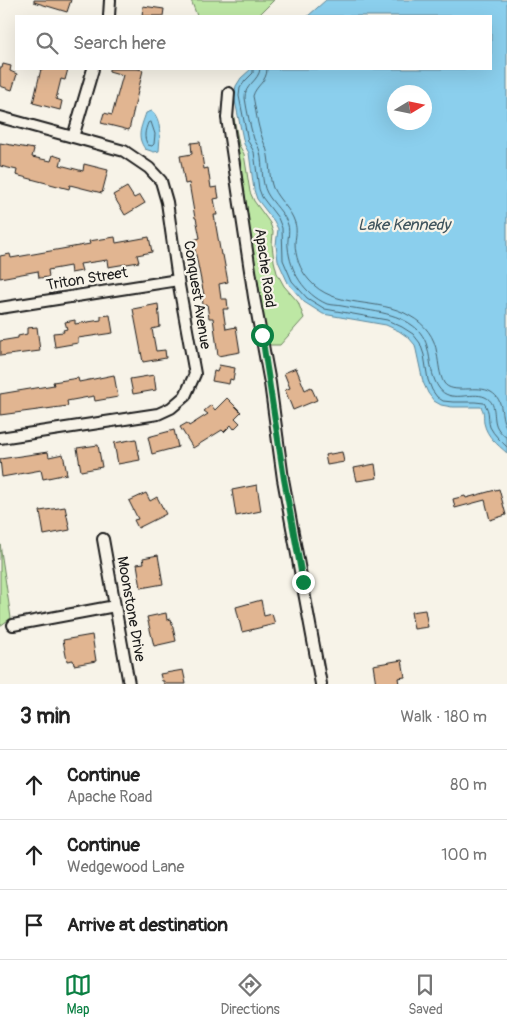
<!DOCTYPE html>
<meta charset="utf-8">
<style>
:root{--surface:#fff;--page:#f6f6f6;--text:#222;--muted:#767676;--line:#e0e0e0;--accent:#0b8043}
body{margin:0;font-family:Pangolin,sans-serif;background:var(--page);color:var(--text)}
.compass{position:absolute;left:387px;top:85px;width:45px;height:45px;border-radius:50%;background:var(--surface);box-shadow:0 5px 20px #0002;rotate:80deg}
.stop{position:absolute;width:15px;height:15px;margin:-11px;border:4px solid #0b8043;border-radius:50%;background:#fff}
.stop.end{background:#0b8043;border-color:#fff;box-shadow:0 1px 5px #0008}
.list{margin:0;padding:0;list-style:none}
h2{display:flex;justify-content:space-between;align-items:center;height:65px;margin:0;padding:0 20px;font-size:21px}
h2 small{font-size:16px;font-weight:400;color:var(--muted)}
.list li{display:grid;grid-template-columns:32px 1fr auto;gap:15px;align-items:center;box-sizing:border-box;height:70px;padding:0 20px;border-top:1px solid var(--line)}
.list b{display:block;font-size:19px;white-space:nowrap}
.list p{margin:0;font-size:16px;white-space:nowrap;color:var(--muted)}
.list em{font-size:16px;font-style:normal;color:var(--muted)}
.icon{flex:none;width:28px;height:28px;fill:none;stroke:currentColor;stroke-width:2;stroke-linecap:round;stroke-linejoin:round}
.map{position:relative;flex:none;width:507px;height:684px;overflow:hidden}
.search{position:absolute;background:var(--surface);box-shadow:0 5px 20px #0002;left:15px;right:15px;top:15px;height:55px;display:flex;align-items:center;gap:12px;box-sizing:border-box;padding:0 18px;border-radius:0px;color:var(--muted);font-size:19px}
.sheet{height:275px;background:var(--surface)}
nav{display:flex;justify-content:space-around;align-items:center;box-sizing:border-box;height:70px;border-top:1px solid var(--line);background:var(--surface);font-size:14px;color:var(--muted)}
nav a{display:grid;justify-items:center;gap:2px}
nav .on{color:var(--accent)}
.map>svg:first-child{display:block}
.green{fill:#bde7a4;stroke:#6c8260}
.water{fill:#8bcfed;stroke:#5f8799;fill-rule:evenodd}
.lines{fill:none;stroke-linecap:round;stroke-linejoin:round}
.shore{stroke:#486470;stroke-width:1}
.building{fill:#e1b591;stroke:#1c1c1c}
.street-casing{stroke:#1c1c1c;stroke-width:14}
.street{stroke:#f7f3e8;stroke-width:10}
.route{stroke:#0b8043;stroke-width:6}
.labels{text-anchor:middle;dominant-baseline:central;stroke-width:4.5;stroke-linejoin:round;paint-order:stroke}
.street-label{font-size:15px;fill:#1c1c1c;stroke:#f7f3e8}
.water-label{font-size:16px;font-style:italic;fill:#3d525b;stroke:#f7f3e8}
</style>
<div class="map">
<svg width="507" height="684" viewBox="0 0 507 684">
<rect width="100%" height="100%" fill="#f7f3e8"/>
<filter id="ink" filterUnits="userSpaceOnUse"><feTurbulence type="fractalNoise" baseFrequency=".02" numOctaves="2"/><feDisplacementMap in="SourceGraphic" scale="10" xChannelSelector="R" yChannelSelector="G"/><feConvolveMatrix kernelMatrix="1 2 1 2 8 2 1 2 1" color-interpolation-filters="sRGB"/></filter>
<g filter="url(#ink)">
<g class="green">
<path d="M191 0H274L258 16H197Z"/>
<path d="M233 113 239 145 244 154 250 192 254 201 270 223 273 232 272 245 274 261 277 273 284 286 298 302 304 318 280 345H269L259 296Z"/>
<path d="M0 544 11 618 0 626Z"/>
</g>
<g class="water">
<path d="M326 0H507V453C497 444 487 437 484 423 483 417 485 413 481 407H452L441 405 434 401 428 393 423 382 415 345 409 338 399 331 386 325 323 314 304 302 288 283 278 261 276 245 278 229 274 221 257 199 254 190 249 153 244 144 234 96 236 86 241 78 251 69H491V16H308ZM394 92H424V122H394Z"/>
<path d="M152 111C162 120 160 138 159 151L154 152 145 149C136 136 141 128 146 113Z"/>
</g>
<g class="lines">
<g class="shore">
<path d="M253 69V73L245 81 240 88 239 96 248 141 254 152 259 189 262 197 278 218 282 228 283 260 292 281 307 298 325 309 387 320 402 327 413 334 420 343 424 355 428 380 432 390 437 397 443 401 453 402H475L484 403C491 413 487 417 490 427 494 435 501 441 507 447"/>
<path d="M260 69C259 81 244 85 245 98 247 111 250 126 254 139 256 143 259 147 260 152 263 165 261 182 267 193 273 204 284 212 288 225 290 232 287 240 288 247 290 271 304 294 327 304 331 305 337 305 342 306 367 311 397 311 417 329 434 345 426 370 439 388 450 404 471 391 485 397 498 403 492 417 497 427 499 431 503 435 507 438"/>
<path d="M267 69C267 82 256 85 253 96 256 110 257 124 262 137 263 142 266 146 267 151 270 162 269 178 273 188 279 201 291 209 295 223 297 229 296 235 295 242 295 256 300 270 309 280 334 310 379 297 410 316 425 324 435 337 437 354 439 364 439 374 444 383 452 395 478 384 491 392 506 401 498 416 507 428"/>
<path d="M151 122 155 134 154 144 152 146 148 145C143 137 145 131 148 123Z"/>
</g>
</g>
<g class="building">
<path d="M34 0H71L67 12 34 2Z"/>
<path d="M143 6 164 9 163 16H142Z"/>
<path d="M3 64 11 66 10 71 17 74 12 90 0 86V68H2Z"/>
<path d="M41 69H68L65 80 61 79 56 99 62 101 60 110 33 103Z"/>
<path d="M109 69H137L143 70 129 130 101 123 104 113 112 115 123 75 109 71Z"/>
<path d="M200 142 204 169 208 168 211 188 217 187 219 198 214 199 217 215H214L221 255H223L228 282 219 284 221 299H227L228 309H223L226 329 236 327 240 352 218 356 213 318H209L207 304 203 305 202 295H204L193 240 200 238 196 218H195L189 183 185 184 180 156 192 154 191 143Z"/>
<path d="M0 143 34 149 32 157 51 161 53 155 62 158 60 165 83 171 84 164 108 170 102 193 70 185 69 189 16 175 17 170 0 166Z"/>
<path d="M127 187 134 198 140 195 145 203 125 215 113 195Z"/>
<path d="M115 237 116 243 149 237 152 252 137 255 139 262 120 265 108 267 107 260 80 264 82 271 71 273 70 266 48 270 49 277 39 278 38 271 0 278V256L10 254 11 258 90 244 89 241Z"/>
<path d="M158 304 160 327 152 329 156 351 165 350 166 358 143 362 133 309Z"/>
<path d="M110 315 113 333 78 338V343L55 347 53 333 64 332 63 330 67 329 65 322 75 320V324L101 320V316Z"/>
<path d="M37 327 40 351 0 356V341L18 338V336L27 334V328Z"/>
<path d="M219 365 235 368 233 380 230 379 229 384 212 381 214 371 217 372Z"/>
<path d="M296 368 305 390 311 387 317 400 293 410 285 390 290 388 284 373Z"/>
<path d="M114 375 118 397 95 401 94 396 67 401 68 406 0 415V394L54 385 53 382 78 378 79 382Z"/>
<path d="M154 375 156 390 133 394 130 379Z"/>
<path d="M227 398 241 412 235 418 240 423 234 429 231 425 224 432 222 430 193 448 180 427 187 423 189 426 208 414 204 411 211 405 215 410Z"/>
<path d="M174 430 178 447 152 454 148 437Z"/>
<path d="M136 439 140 460 118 464 114 443Z"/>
<path d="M98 445 102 467 81 471 77 448Z"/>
<path d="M48 452 49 457 63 454 67 474 43 479 41 470 2 477 0 459Z"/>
<path d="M342 452 344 462 327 465 325 455Z"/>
<path d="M375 464 377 478 357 481 354 468Z"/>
<path d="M257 485 261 511 236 516 232 490Z"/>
<path d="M499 489 506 515 490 520 485 500 455 508 453 499 465 496 466 498Z"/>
<path d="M146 493 150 501 157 497 166 514 138 528 134 520 138 519 129 501Z"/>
<path d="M65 507 70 530 44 535 40 511Z"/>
<path d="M158 555 163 584 141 588 137 564 144 563 143 558Z"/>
<path d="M261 600 264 616 272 614 275 624 242 632 236 607Z"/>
<path d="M425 610 428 627 414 629 411 612Z"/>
<path d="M166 613 167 620 171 619 176 641 154 646 147 617Z"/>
<path d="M92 635 96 661 74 665 73 660 67 661 63 640Z"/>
<path d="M402 660 405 677 398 678 399 684H376L373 665Z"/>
<path d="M183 670 186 684H164V681H162L160 674Z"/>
</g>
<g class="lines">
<g class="street-casing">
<g id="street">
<path d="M109 16 110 0"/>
<path d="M229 93 227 118 254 297 270 383 283 479 321 684"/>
<path d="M0 117 124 151 149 168 161 181 167 202 178 280 195 374 185 396 171 408 158 414 0 438"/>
<path d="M73 137 93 69"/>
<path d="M0 308 178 280"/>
<path d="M103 539 129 684"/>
<path d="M13 625 115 606"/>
</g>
</g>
<use href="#street" class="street"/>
</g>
</g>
<g class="lines" filter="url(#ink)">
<path class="route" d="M262 335 284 479 303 582"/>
</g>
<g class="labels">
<g class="street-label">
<text transform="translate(265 268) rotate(82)">Apache Road</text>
<text transform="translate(87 279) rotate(-9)">Triton Street</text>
<text transform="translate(197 295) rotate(81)">Conquest Avenue</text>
<text transform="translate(131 609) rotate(80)">Moonstone Drive</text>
</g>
<g class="water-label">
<text x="404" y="225">Lake Kennedy</text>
</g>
</g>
</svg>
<svg class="compass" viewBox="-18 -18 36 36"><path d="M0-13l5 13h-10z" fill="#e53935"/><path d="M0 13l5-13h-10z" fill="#767676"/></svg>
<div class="stop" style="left:262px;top:335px"></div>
<div class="stop end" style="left:303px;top:582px"></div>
<div class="search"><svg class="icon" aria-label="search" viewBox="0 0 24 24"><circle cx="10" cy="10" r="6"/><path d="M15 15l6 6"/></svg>Search here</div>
</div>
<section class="sheet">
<h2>3 min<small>Walk · 180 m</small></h2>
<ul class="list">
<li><svg class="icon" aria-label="ahead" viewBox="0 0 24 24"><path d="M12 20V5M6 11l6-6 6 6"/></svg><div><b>Continue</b><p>Apache Road</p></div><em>80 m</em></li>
<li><svg class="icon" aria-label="ahead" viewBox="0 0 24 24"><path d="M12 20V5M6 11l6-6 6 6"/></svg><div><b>Continue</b><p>Wedgewood Lane</p></div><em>100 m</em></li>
<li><svg class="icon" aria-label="arrive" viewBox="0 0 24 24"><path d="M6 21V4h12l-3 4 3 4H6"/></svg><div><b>Arrive at destination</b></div></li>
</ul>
</section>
<nav>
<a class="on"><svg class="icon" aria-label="map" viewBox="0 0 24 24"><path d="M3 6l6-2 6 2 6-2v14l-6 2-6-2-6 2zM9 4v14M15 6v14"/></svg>Map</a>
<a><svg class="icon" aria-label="directions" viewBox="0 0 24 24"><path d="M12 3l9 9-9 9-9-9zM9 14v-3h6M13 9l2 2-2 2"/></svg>Directions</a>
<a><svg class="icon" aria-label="saved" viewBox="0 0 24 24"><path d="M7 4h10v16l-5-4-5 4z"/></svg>Saved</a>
</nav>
